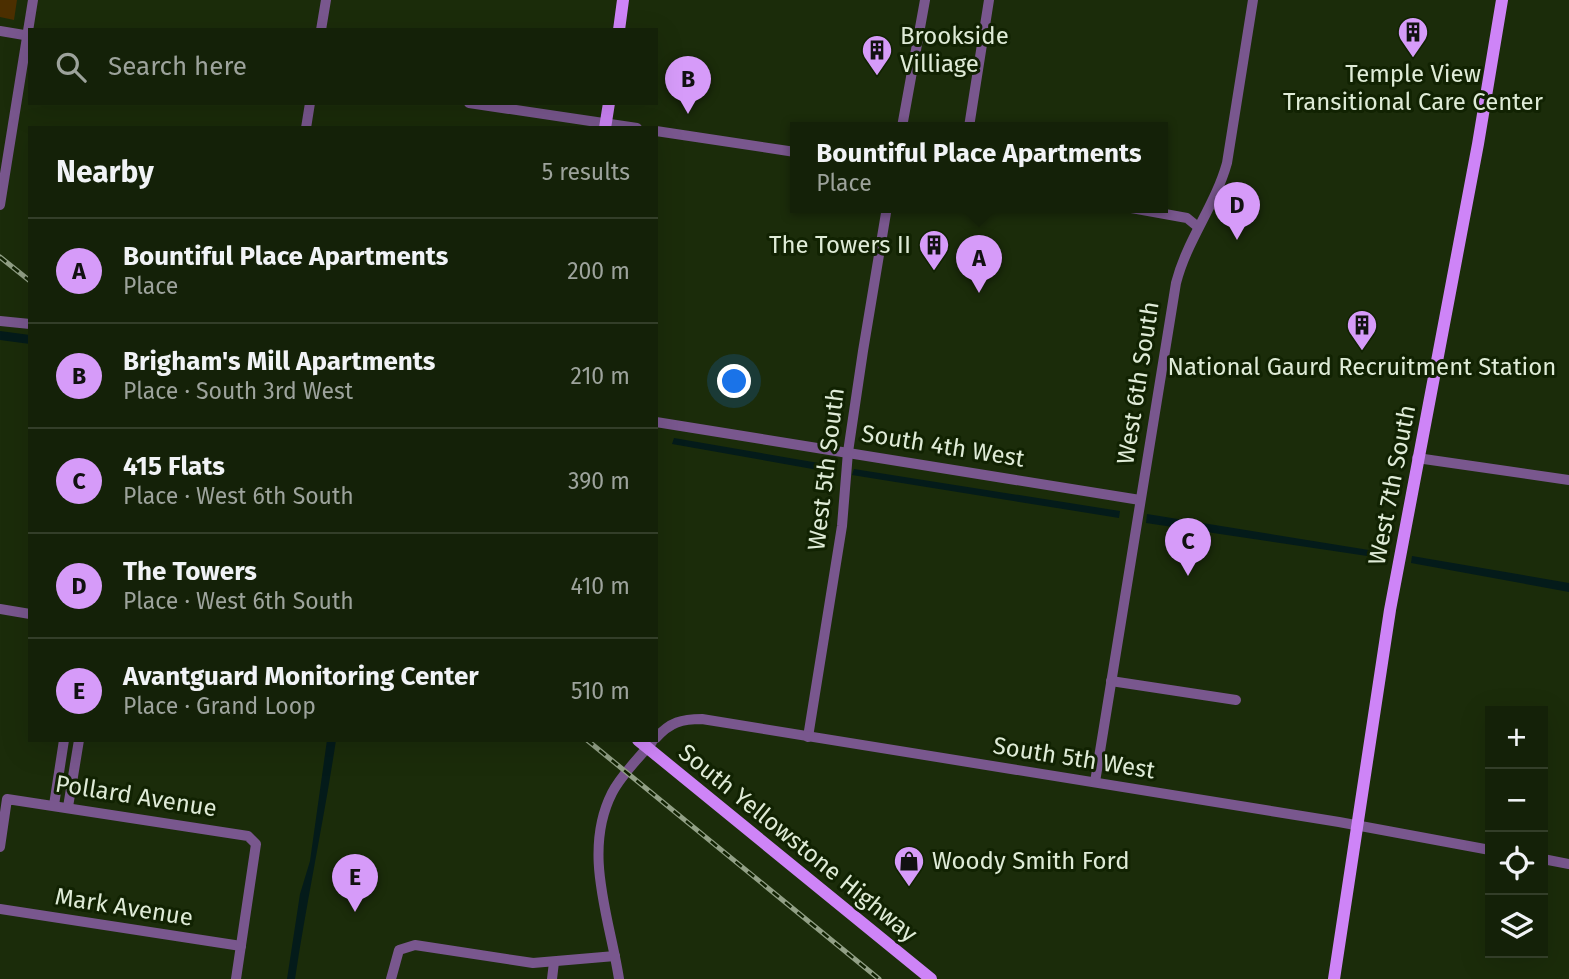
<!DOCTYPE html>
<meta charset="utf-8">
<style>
:root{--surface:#142108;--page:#1d2912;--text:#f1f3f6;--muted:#9da39c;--line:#333e29;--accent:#d69bf9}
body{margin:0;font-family:"Fira Sans",sans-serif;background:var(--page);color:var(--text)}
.controls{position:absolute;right:21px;bottom:21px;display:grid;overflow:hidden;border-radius:0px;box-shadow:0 7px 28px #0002}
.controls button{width:63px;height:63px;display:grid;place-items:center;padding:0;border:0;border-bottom:2px solid var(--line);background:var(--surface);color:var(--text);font:35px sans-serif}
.you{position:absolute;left:735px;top:382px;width:24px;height:24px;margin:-18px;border:5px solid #fff;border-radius:50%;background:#1a73e8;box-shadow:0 0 0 10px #1a73e833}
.badge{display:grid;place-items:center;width:46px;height:46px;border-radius:50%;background:var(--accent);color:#111;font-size:23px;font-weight:700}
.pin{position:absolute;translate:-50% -58px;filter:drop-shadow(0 2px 4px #0008)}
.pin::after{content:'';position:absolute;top:37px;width:24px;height:21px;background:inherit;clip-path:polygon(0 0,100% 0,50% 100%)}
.popup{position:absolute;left:790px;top:122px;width:378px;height:91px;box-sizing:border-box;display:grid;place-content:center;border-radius:0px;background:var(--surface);filter:drop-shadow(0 2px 5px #0005);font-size:23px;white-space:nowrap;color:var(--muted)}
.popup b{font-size:26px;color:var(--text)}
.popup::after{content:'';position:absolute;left:50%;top:100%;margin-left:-14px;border:14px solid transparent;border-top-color:var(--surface)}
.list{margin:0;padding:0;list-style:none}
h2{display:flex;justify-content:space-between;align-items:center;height:91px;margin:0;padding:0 28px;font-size:30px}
h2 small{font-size:23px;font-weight:400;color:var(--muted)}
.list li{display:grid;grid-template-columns:46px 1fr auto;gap:21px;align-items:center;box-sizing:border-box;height:105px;padding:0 28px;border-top:2px solid var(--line)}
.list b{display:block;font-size:26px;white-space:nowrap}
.list p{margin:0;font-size:23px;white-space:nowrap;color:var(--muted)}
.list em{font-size:23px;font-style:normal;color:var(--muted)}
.icon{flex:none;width:38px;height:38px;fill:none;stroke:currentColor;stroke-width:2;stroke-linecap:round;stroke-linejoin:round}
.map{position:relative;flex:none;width:1569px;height:979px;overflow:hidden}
.search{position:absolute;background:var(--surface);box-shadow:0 7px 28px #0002;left:28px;top:28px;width:630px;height:77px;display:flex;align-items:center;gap:18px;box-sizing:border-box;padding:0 24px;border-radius:0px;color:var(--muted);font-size:26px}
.panel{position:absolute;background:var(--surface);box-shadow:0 7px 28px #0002;left:28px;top:126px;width:630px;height:616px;border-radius:0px}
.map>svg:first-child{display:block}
.green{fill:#4c2f00}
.water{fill:#041b1a}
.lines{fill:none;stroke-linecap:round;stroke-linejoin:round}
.minor{stroke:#79578e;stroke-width:10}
.major{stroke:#ce84f7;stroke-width:12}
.rail-casing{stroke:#92a086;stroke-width:5}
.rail{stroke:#112202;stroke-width:2.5;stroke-dasharray:8;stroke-linecap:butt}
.labels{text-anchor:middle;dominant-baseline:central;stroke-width:6;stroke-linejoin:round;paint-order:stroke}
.poi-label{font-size:24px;fill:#dfebd7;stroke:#112202;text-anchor:start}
.street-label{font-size:24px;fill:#dfebd7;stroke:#112202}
</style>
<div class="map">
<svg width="1569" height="979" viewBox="0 0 1569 979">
<rect width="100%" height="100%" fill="#1b2c0a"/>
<path class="green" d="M0 0H17L14 20 0 17Z"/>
<g class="water">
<path d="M0 331 30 335V344L0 340Z"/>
<path d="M674 438 836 466 835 473 672 444Z"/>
<path d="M854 469 1120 511 1119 518 852 475Z"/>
<path d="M1147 514 1375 551 1374 557 1146 523Z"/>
<path d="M1412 556 1569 583V592L1411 563Z"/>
<path d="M327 740H336C324 820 307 899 295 979H287L300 894 310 861Z"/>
</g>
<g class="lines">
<g class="minor">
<path d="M321 30 326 0"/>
<path d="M0 31 30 36"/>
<path d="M469 103 637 128"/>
<path d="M902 127 925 0"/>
<path d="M969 127 989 0"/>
<path d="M306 128 310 103"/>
<path d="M656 131 795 152"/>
<path d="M0 205 33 0"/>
<path d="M1126 207 1187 218 1198 227"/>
<path d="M0 321 30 324"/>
<path d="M656 422 1140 500"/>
<path d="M1417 458 1569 480"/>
<path d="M0 609 30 614"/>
<path d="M1111 681 1236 700"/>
<path d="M808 737 842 526 848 452 863 351 887 207"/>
<path d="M656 738C670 722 682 719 702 719L1339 822 1490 850"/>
<path d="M1095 782 1176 283C1187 240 1215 206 1227 163L1253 0"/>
<path d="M54 805 64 740"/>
<path d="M68 807 79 740"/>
<path d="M0 847 7 799 248 836 256 844 236 979"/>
<path d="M1543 859 1569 864"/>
<path d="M0 909 241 946"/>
<path d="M391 979 399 950 415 945 533 963 615 956"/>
<path d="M552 979 554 962"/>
<path d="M619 979C610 919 582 852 612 793 621 775 639 758 652 742"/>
</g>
<g class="major">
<path d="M619 30 623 0"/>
<path d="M605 128 609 103"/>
<path d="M638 740 931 979"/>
<path d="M1334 979 1390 610 1478 144 1502 0"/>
</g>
<g class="rail-casing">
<g id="rail">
<path d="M0 257 30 281"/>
<path d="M587 740 879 979"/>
</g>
</g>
<use href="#rail" class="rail"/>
</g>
<defs>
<g id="building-pin" transform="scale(1.575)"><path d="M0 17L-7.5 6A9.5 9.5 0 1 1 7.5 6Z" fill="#d69bf9" stroke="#112202"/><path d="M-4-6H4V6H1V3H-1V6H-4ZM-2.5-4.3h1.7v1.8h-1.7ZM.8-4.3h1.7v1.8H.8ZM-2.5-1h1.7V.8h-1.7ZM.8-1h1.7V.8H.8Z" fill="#111"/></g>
<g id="shop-pin" transform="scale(1.575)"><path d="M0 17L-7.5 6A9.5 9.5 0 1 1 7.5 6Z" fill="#d69bf9" stroke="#112202"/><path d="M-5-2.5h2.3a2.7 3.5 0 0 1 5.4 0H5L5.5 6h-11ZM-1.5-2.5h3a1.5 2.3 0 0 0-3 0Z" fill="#111"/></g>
</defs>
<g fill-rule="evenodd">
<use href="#building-pin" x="1413" y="32"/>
<use href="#building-pin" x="877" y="50"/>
<use href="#building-pin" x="934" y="245"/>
<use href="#building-pin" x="1362" y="325"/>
<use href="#shop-pin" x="909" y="861"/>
</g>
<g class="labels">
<g class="poi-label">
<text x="900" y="36">Brookside<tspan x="900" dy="28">Villiage</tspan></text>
<text x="1413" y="74" text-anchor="middle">Temple View<tspan x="1413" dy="28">Transitional Care Center</tspan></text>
<text x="911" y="245" text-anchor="end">The Towers II</text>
<text x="1362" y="367" text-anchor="middle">National Gaurd Recruitment Station</text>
<text x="932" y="861">Woody Smith Ford</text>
</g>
<g class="street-label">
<text transform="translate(1138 383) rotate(-81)">West 6th South</text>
<text transform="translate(943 446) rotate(9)">South 4th West</text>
<text transform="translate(826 469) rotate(-83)">West 5th South</text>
<text transform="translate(1392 485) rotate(-79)">West 7th South</text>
<text transform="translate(1074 758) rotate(9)">South 5th West</text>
<text transform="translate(136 796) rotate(9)">Pollard Avenue</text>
<text transform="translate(798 843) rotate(39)">South Yellowstone Highway</text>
<text transform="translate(124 907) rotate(9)">Mark Avenue</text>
</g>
</g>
</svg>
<div class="controls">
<button>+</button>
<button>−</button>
<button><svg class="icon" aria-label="locate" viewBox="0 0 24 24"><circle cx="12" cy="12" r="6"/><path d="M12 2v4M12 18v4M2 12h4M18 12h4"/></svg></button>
<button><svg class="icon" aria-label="layers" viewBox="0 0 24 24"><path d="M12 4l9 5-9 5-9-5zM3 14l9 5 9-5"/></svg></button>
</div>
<div class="you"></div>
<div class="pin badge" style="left:979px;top:293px">A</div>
<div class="popup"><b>Bountiful Place Apartments</b>Place</div>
<div class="pin badge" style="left:688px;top:114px">B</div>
<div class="pin badge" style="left:1188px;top:576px">C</div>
<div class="pin badge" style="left:1237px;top:240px">D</div>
<div class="pin badge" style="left:355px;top:912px">E</div>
<div class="search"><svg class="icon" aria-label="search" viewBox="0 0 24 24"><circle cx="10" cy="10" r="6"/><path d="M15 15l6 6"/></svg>Search here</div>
<section class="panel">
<h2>Nearby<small>5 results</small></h2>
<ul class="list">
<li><span class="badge">A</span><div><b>Bountiful Place Apartments</b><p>Place</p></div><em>200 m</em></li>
<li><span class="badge">B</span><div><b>Brigham's Mill Apartments</b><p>Place · South 3rd West</p></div><em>210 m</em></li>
<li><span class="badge">C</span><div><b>415 Flats</b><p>Place · West 6th South</p></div><em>390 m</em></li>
<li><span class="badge">D</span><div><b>The Towers</b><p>Place · West 6th South</p></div><em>410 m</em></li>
<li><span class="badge">E</span><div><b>Avantguard Monitoring Center</b><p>Place · Grand Loop</p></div><em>510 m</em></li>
</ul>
</section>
</div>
